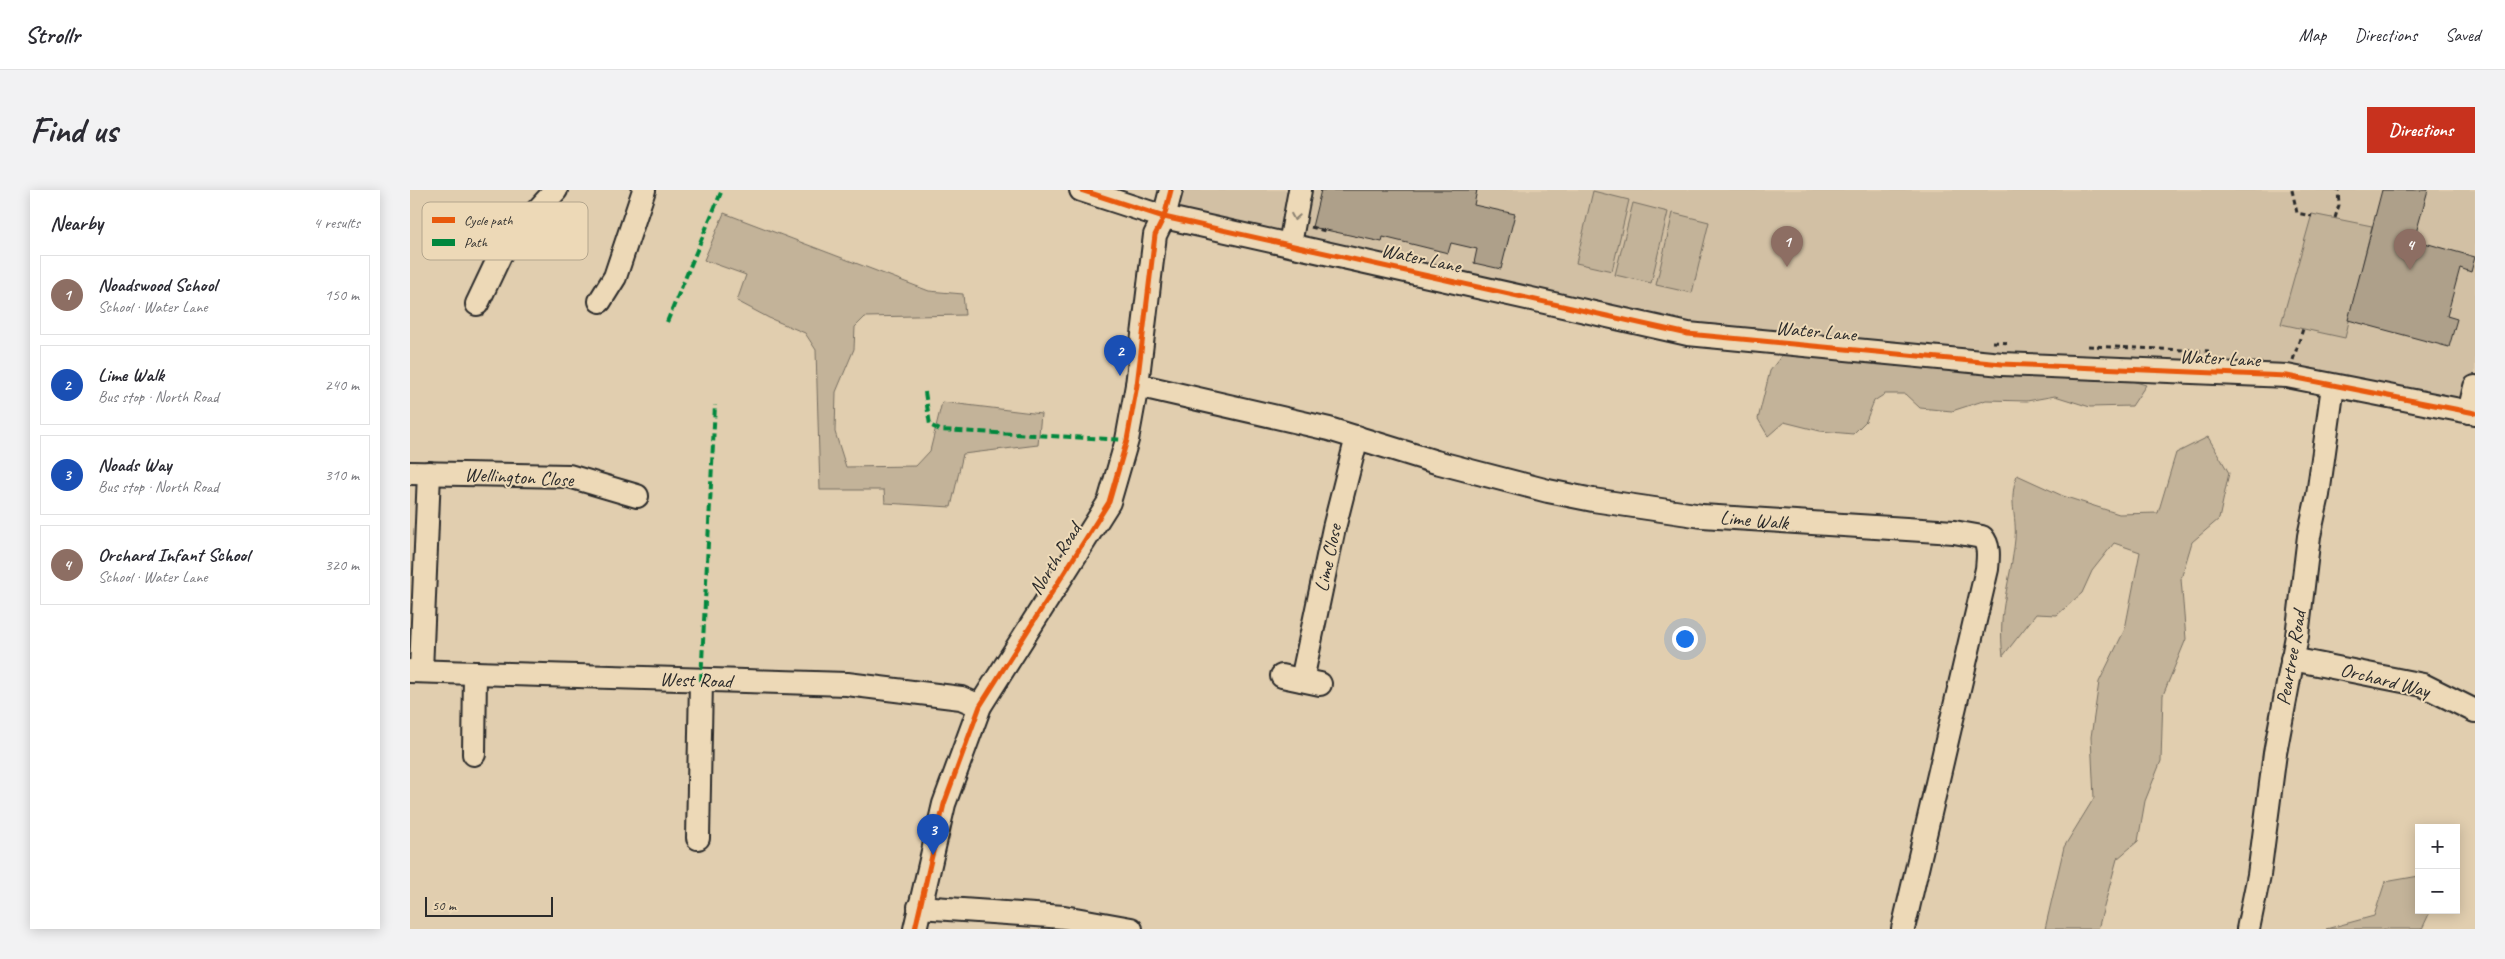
<!DOCTYPE html>
<meta charset="utf-8">
<style>
:root{--surface:#fff;--page:#f2f2f3;--text:#2b2b33;--muted:#7c7c81;--line:#e1e1e2;--accent:#c8321e}
body{margin:0;font-family:Caveat,sans-serif;background:var(--page);color:var(--text)}
.controls{position:absolute;right:15px;bottom:15px;display:grid;overflow:hidden;border-radius:0px;box-shadow:0 2px 12px #0003}
.controls button{width:45px;height:45px;display:grid;place-items:center;padding:0;border:0;border-bottom:1px solid var(--line);background:var(--surface);color:var(--text);font:25px sans-serif}
.scale{position:absolute;left:15px;bottom:12px;width:128px;box-sizing:border-box;padding-left:5px;border:2px solid #2b2b2b;border-top:0;font-size:14px;line-height:18px;white-space:nowrap;color:#2b2b2b;-webkit-text-stroke:4px #edd9b7;paint-order:stroke}
.you{position:absolute;left:1274px;top:448px;width:18px;height:18px;margin:-12px;border:4px solid #fff;border-radius:50%;background:#1a73e8;box-shadow:0 0 0 8px #1a73e833}
.badge{display:grid;place-items:center;width:32px;height:32px;border-radius:50%;background:var(--accent);color:#fff;font-size:16px;font-weight:700}
.pin{position:absolute;translate:-50% -41px;filter:drop-shadow(0 1px 2px #0008)}
.pin::after{content:'';position:absolute;top:26px;width:18px;height:15px;background:inherit;clip-path:polygon(0 0,100% 0,50% 100%)}
.list{margin:0;padding:0;list-style:none}
h2{display:flex;justify-content:space-between;align-items:center;height:65px;margin:0;padding:0 20px;font-size:21px}
h2 small{font-size:16px;font-weight:400;color:var(--muted)}
.list li{display:grid;grid-template-columns:32px 1fr auto;gap:15px;align-items:center;box-sizing:border-box;height:80px;margin:0 10px 10px;padding:0 10px;border:1px solid var(--line);border-radius:0px}
.list b{display:block;font-size:19px;white-space:nowrap}
.list p{margin:0;font-size:16px;white-space:nowrap;color:var(--muted)}
.list em{font-size:16px;font-style:normal;color:var(--muted)}
.map{position:relative;flex:none;width:2065px;height:739px;overflow:hidden;border-radius:0px}
header{display:flex;align-items:center;gap:30px;box-sizing:border-box;height:70px;padding:0 25px;background:var(--surface);border-bottom:1px solid var(--line)}
header strong{font-size:24px}
nav{display:flex;gap:28px;margin-inline-start:auto;font-size:18px}
.intro{display:flex;align-items:center;justify-content:space-between;box-sizing:border-box;height:120px;padding:0 30px}
h1{margin:0;font-size:35px}
.button{padding:12px 22px;border-radius:0px;background:var(--accent);color:#fff;font-size:18px;font-weight:700}
main{display:flex;gap:30px;padding:0 30px}
aside{flex:1;background:var(--surface);border-radius:0px;box-shadow:0 2px 12px #0003}
.map>svg:first-child{display:block}
.built{fill:#d2c0a4}
.green{fill:#c3b399;stroke:#776f62}
.building{fill:#aea08a;stroke:#2b2b2b}
.lines{fill:none;stroke-linecap:round;stroke-linejoin:round}
.minor-casing{stroke:#2b2b2b;stroke-width:26}
.path{stroke:#2b2b2b;stroke-width:3;stroke-dasharray:5 4;stroke-linecap:butt}
.minor{stroke:#edd9b7;stroke-width:22}
.quiet{stroke:#00873e;stroke-width:4;stroke-dasharray:8 4;stroke-linecap:butt}
.cycleway-casing{stroke:#edd9b7;stroke-width:8}
.cycleway{stroke:#e8590c;stroke-width:5}
.oneway{stroke:#8c8271}
.labels{text-anchor:middle;dominant-baseline:central;stroke-width:4;stroke-linejoin:round;paint-order:stroke}
.street-label{font-size:20px;fill:#2b2b2b;stroke:#edd9b7}
.key{fill:#edd9b7;stroke:#b3a58d;stroke-width:1}
.key-label{font-size:14px;fill:#2b2b2b}
</style>
<header>
<strong>Strollr</strong>
<nav><a>Map</a><a>Directions</a><a>Saved</a></nav>
</header>
<div class="intro"><h1>Find us</h1><a class="button">Directions</a></div>
<main>
<aside>
<h2>Nearby<small>4 results</small></h2>
<ul class="list">
<li><span class="badge" style="background:#8d6e63">1</span><div><b>Noadswood School</b><p>School · Water Lane</p></div><em>150 m</em></li>
<li><span class="badge" style="background:#1a4fb4">2</span><div><b>Lime Walk</b><p>Bus stop · North Road</p></div><em>240 m</em></li>
<li><span class="badge" style="background:#1a4fb4">3</span><div><b>Noads Way</b><p>Bus stop · North Road</p></div><em>310 m</em></li>
<li><span class="badge" style="background:#8d6e63">4</span><div><b>Orchard Infant School</b><p>School · Water Lane</p></div><em>320 m</em></li>
</ul>
</aside>
<div class="map">
<svg width="2065" height="739" viewBox="0 0 2065 739">
<rect width="100%" height="100%" fill="#e1ceaf"/>
<filter id="ink" filterUnits="userSpaceOnUse"><feTurbulence type="fractalNoise" baseFrequency=".02" numOctaves="2"/><feDisplacementMap in="SourceGraphic" scale="10" xChannelSelector="R" yChannelSelector="G"/><feConvolveMatrix kernelMatrix="1 2 1 2 8 2 1 2 1" color-interpolation-filters="sRGB"/></filter>
<g filter="url(#ink)">
<path class="built" d="M770 0H2065V223L1748 180 1278 144 769 29Z"/>
<g class="green">
<path d="M1183 1 1219 10 1202 81 1166 73Z"/>
<path d="M1223 13 1258 22 1241 93 1205 85Z"/>
<path d="M314 23 519 101 553 104 555 125 455 127 445 137 444 159 426 202 425 242 436 277 506 276 520 261 532 212 631 224 628 255 553 264 541 317 475 313 474 300H410L406 160 395 143 359 128 327 111 336 85 294 70Z"/>
<path d="M1263 23 1299 32 1282 103 1246 95Z"/>
<path d="M1902 24 1962 36 1935 148 1871 134Z"/>
<path d="M1383 150 1701 185 1736 195 1722 216 1680 217 1645 206 1617 211 1576 210 1542 221 1510 218 1495 204H1475L1464 211 1456 231 1443 244 1410 241 1374 232 1358 246 1348 229 1360 181Z"/>
<path d="M1798 247 1819 283 1809 329 1782 352 1771 389 1776 449 1753 505 1751 571 1735 611 1728 651 1707 669 1688 739H1635L1654 657 1684 608 1681 547 1689 492 1715 439 1730 362 1704 353 1682 381 1672 403 1647 425 1626 424 1593 466C1587 421 1601 392 1605 349 1607 324 1598 312 1607 285L1653 306 1709 324 1748 323 1766 263Z"/>
<path d="M2009 686V720H2019V724L2012 739H1916L1964 726 1975 692Z"/>
</g>
<g class="building">
<path d="M911 0H1067L1064 15 1105 24 1091 79 1064 73 1067 59 1041 53 1038 63 973 47 972 52 902 37Z"/>
<path d="M1972 0H2018L2004 50 2065 67 2061 82 2050 78 2037 126 2047 129 2039 157 1938 130Z"/>
</g>
<g class="lines">
<g class="minor-casing">
<g id="minor">
<path d="M671 0 754 27 1278 144 1592 174 1877 186 2065 223"/>
<path d="M880 54 890 0"/>
<path d="M190 111 205 87 234 0"/>
<path d="M67 114 94 57 146 0"/>
<path d="M727 195 919 239 1026 272 1138 301 1183 310 1292 326 1544 342 1572 347C1580 356 1578 368 1577 379L1493 739"/>
<path d="M2059 222 2065 197"/>
<path d="M0 283 159 286 227 306"/>
<path d="M1882 469 2013 495 2065 521"/>
<path d="M0 481 437 494 551 508 570 516"/>
<path d="M11 481 19 283"/>
<path d="M872 486 910 494"/>
<path d="M892 490 924 338 947 247"/>
<path d="M64 564 65 483"/>
<path d="M288 648 291 491"/>
<path d="M509 717 654 727 721 739"/>
<path d="M505 739 534 614 570 516 699 312 717 250 727 195 745 45 754 27 761 0"/>
<path d="M1838 739 1849 685 1865 563 1887 446 1899 346 1908 305 1923 196"/>
</g>
</g>
<g class="path">
<path d="M1882 0 1887 23 1902 26"/>
<path d="M1925 28 1929 15 1928 0"/>
<path d="M901 37 915 41"/>
<path d="M1583 152 1601 153"/>
<path d="M1678 156 1799 161"/>
<path d="M1883 170 1893 139"/>
</g>
<use href="#minor" class="minor"/>
<g class="quiet">
<path d="M257 132 312 0"/>
<path d="M515 202 520 235 530 240 717 250"/>
<path d="M291 491 305 215"/>
</g>
<g class="cycleway-casing">
<g id="cycleway">
<path d="M671 0 754 27 1278 144 1592 174 1877 186 2065 223"/>
<path d="M505 739 534 614 570 516 699 312 717 250 727 195 745 45 754 27 761 0"/>
</g>
</g>
<use href="#cycleway" class="cycleway"/>
</g>
<defs><path id="oneway-chevron" d="M-2-3.5L2.5 0L-2 3.5" fill="none" stroke-width="1.6" stroke-linecap="round" stroke-linejoin="round" transform="scale(1.25)"/></defs>
<use class="oneway" href="#oneway-chevron" transform="translate(885 27) rotate(100)"/>
</g>
<g class="labels">
<g class="street-label">
<text transform="translate(1011 68) rotate(12)">Water Lane</text>
<text transform="translate(1406 141) rotate(5)">Water Lane</text>
<text transform="translate(1810 168) rotate(3)">Water Lane</text>
<text transform="translate(109 287) rotate(3)">Wellington Close</text>
<text transform="translate(1344 330) rotate(5)">Lime Walk</text>
<text transform="translate(918 368) rotate(-78)">Lime Close</text>
<text transform="translate(645 369) rotate(-58)">North Road</text>
<text transform="translate(1881 468) rotate(-80)">Peartree Road</text>
<text transform="translate(286 490) rotate(2)">West Road</text>
<text transform="translate(1975 490) rotate(14)">Orchard Way</text>
</g>
</g>
<rect x="12" y="12" width="166" height="58" rx="8" class="key"/>
<rect x="22" y="27" width="23" height="6" fill="#e8590c"/>
<rect x="22" y="49" width="23" height="7" fill="#00873e"/>
<g class="key-label">
<text x="54" y="35">Cycle path</text>
<text x="54" y="57">Path</text>
</g>
</svg>
<div class="controls">
<button>+</button>
<button>−</button>
</div>
<div class="scale">50 m</div>
<div class="you"></div>
<div class="pin badge" style="left:1377px;top:77px;background:#8d6e63">1</div>
<div class="pin badge" style="left:710px;top:186px;background:#1a4fb4">2</div>
<div class="pin badge" style="left:523px;top:665px;background:#1a4fb4">3</div>
<div class="pin badge" style="left:2000px;top:80px;background:#8d6e63">4</div>
</div>
</main>
